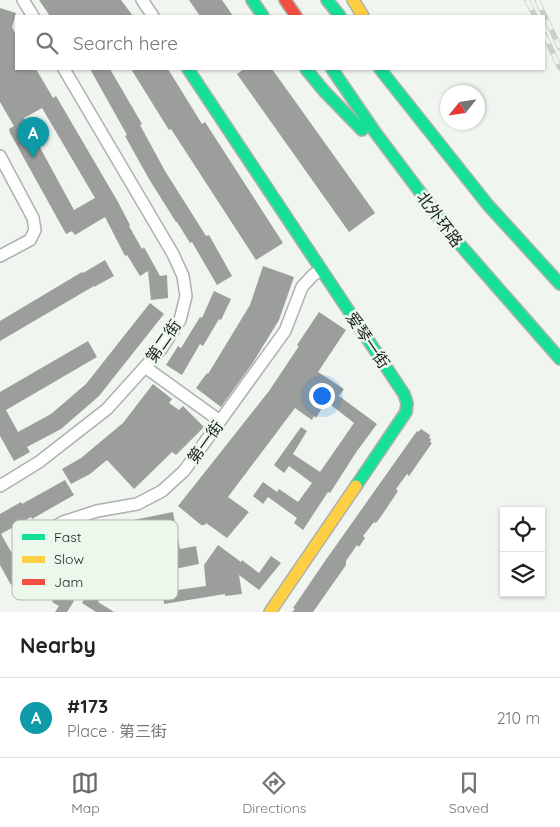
<!DOCTYPE html>
<meta charset="utf-8">
<style>
:root{--surface:#fff;--page:#f6f6f6;--text:#222;--muted:#767676;--line:#e0e0e0;--accent:#686c68}
body{margin:0;font-family:Quicksand,"Noto Sans SC",sans-serif;background:var(--page);color:var(--text)}
.controls{position:absolute;right:15px;bottom:15px;display:grid;overflow:hidden;border-radius:0px;box-shadow:0 1px 4px #0004}
.controls button{width:45px;height:45px;display:grid;place-items:center;padding:0;border:0;border-bottom:1px solid var(--line);background:var(--surface);color:var(--text);font:25px sans-serif}
.compass{position:absolute;left:440px;top:85px;width:45px;height:45px;border-radius:50%;background:var(--surface);box-shadow:0 1px 4px #0004;rotate:240deg}
.you{position:absolute;left:321px;top:395px;width:18px;height:18px;margin:-12px;border:4px solid #fff;border-radius:50%;background:#1a73e8;box-shadow:0 0 0 8px #1a73e833}
.badge{display:grid;place-items:center;width:32px;height:32px;border-radius:50%;background:var(--accent);color:#fff;font-size:16px;font-weight:700}
.pin{position:absolute;translate:-50% -41px;filter:drop-shadow(0 1px 2px #0008)}
.pin::after{content:'';position:absolute;top:26px;width:18px;height:15px;background:inherit;clip-path:polygon(0 0,100% 0,50% 100%)}
.list{margin:0;padding:0;list-style:none}
h2{display:flex;justify-content:space-between;align-items:center;height:65px;margin:0;padding:0 20px;font-size:21px}
h2 small{font-size:16px;font-weight:400;color:var(--muted)}
.list li{display:grid;grid-template-columns:32px 1fr auto;gap:15px;align-items:center;box-sizing:border-box;height:80px;padding:0 20px;border-top:1px solid var(--line)}
.list b{display:block;font-size:19px;white-space:nowrap}
.list p{margin:0;font-size:16px;white-space:nowrap;color:var(--muted)}
.list em{font-size:16px;font-style:normal;color:var(--muted)}
.icon{flex:none;width:28px;height:28px;fill:none;stroke:currentColor;stroke-width:2;stroke-linecap:round;stroke-linejoin:round}
.map{position:relative;flex:none;width:560px;height:612px;overflow:hidden}
.search{position:absolute;background:var(--surface);box-shadow:0 1px 4px #0004;left:15px;right:15px;top:15px;height:55px;display:flex;align-items:center;gap:12px;box-sizing:border-box;padding:0 18px;border-radius:0px;color:var(--muted);font-size:19px}
.sheet{height:145px;background:var(--surface)}
nav{display:flex;justify-content:space-around;align-items:center;box-sizing:border-box;height:70px;border-top:1px solid var(--line);background:var(--surface);font-size:14px;color:var(--muted)}
nav a{display:grid;justify-items:center;gap:2px}
nav .on{color:var(--accent)}
.map>svg:first-child{display:block}
.building{fill:#9b9e9a;fill-rule:evenodd}
.lines{fill:none;stroke-linecap:round;stroke-linejoin:round}
.street-casing{stroke:#aeb2af;stroke-width:14}
.fast-casing{stroke:#aeb2af;stroke-width:14}
.slow-casing{stroke:#aeb2af;stroke-width:14}
.jam-casing{stroke:#aeb2af;stroke-width:14}
.street{stroke:#fdfefd;stroke-width:11}
.fast{stroke:#16e098;stroke-width:11}
.slow{stroke:#ffcf43;stroke-width:11}
.jam{stroke:#f24e42;stroke-width:11}
.rail-casing{stroke:#cccecc;stroke-width:5.5}
.rail{stroke:#edf8ed;stroke-width:4;stroke-dasharray:11;stroke-linecap:butt}
.labels{text-anchor:middle;dominant-baseline:central;stroke-width:5;stroke-linejoin:round;paint-order:stroke}
.street-label{font-size:16px;fill:#1e221f;stroke:#edf8ed}
.key{fill:#edf8ed;stroke:#afb8af;stroke-width:1}
.key-label{font-size:14px;fill:#1e221f}
</style>
<div class="map">
<svg width="560" height="612" viewBox="0 0 560 612">
<rect width="100%" height="100%" fill="#f0f5f0"/>
<g class="building">
<path d="M39 0H121L133 16H50Z"/>
<path d="M189 0H222L233 16H200Z"/>
<path d="M0 8 16 13 12 27 16 35V69H36L53 98 56 96 118 202 130 225 129 226 142 249 144 247 160 276 167 275 168 298 151 300 148 271 140 276 127 255 125 256 105 217 75 235 72 231 66 234 10 133 9 129 14 126 0 102ZM42 108 95 198 74 210 24 118Z"/>
<path d="M90 69H110L142 124 140 125 165 171 206 236 209 235 232 276 217 285 192 242 190 243 177 222H176L149 179 125 136 127 135Z"/>
<path d="M131 69H168L202 124 205 122 283 243 256 260 171 129 169 130Z"/>
<path d="M244 69H272L375 213 349 232 237 74Z"/>
<path d="M105 260 114 276 94 287V286L0 341V321L82 272 83 273Z"/>
<path d="M263 266 294 277 279 320 252 364 221 407 196 388 207 373 208 374 250 305Z"/>
<path d="M214 291 231 299 221 320 219 319 203 346 200 344 182 375 166 365 178 346 181 348 200 317 202 318Z"/>
<path d="M150 303 164 314 99 396 61 429 27 447 30 452 14 461 0 436V392L88 341 97 357 6 410 18 432 51 414 86 384Z"/>
<path d="M319 312 346 330 318 372 344 389 339 396 377 424 357 451 330 493 328 492 303 530 294 523 297 518 268 497 263 504 253 496 263 482 277 492 279 489 298 502 312 483 289 466 284 473 274 465 301 427 307 431 293 454 320 472 354 423 326 401 316 418 314 416 312 420 295 408 228 497 249 512 227 538 206 523 205 525H201L178 506 269 391 299 346 297 345Z"/>
<path d="M153 384 172 399 169 403 179 410 183 406 204 427 176 455 172 452 134 489 107 460 90 474 71 484 62 469 81 458 123 423Z"/>
<path d="M421 429 430 435 429 438 431 439 430 442 432 443 409 476 407 474 396 489 398 491 382 515 376 523 374 522 363 536 365 538 359 547 357 545 346 561V565L313 612H292L295 609 293 608 325 561 417 431 418 432Z"/>
<path d="M65 480 74 495 32 519 31 517 1 534 14 557 16 556 19 562 67 535 83 564 49 583 40 569 11 585 0 565V514L21 502 22 504Z"/>
<path d="M173 512 180 549 196 546 199 564 165 571 162 548 141 553 140 551 91 562 84 530Z"/>
<path d="M218 545 241 562 242 560 259 573 271 556 281 563 259 590 239 575 242 594 225 596V594L164 604 163 592 206 586 204 565Z"/>
<path d="M109 572 127 584 131 578 140 584V588L132 600 102 582Z"/>
<path d="M92 588 102 595 98 602 114 612H96L82 603Z"/>
<path d="M59 591 74 601 67 612H55L59 606 52 602Z"/>
</g>
<g class="lines">
<g class="street-casing">
<g id="street">
<path d="M23 0 33 16"/>
<path d="M142 0 153 16"/>
<path d="M0 156 33 218 35 230 30 240 0 256"/>
<path d="M145 367 220 421"/>
<path d="M0 486 39 462 107 409 162 348 180 320 186 296 183 276 173 254 64 69"/>
<path d="M27 542 63 522 97 511 137 504 162 491 184 471 285 331 302 287 313 275 321 270"/>
</g>
</g>
<g class="fast-casing">
<g id="fast">
<path d="M252 0 263 16"/>
<path d="M327 0 340 16"/>
<path d="M188 69 404 394 407 403 406 412 356 486"/>
<path d="M306 69 324 91 362 130"/>
<path d="M332 69 375 132 456 240 560 359"/>
<path d="M380 69 488 205 560 284"/>
</g>
</g>
<g class="slow-casing">
<g id="slow">
<path d="M353 0 363 16"/>
<path d="M270 612 356 486"/>
</g>
</g>
<g class="jam-casing">
<path id="jam" d="M285 0 296 16"/>
</g>
<use href="#street" class="street"/>
<use href="#fast" class="fast"/>
<use href="#slow" class="slow"/>
<use href="#jam" class="jam"/>
<g class="rail-casing">
<g id="rail">
<path d="M527 0 535 16"/>
<path d="M537 0 560 48"/>
<path d="M544 34 560 68"/>
</g>
</g>
<use href="#rail" class="rail"/>
</g>
<g class="labels">
<g class="street-label">
<text transform="translate(440 219) rotate(53)">北外环路</text>
<text transform="translate(368 340) rotate(56)">爱琴一街</text>
<text transform="translate(163 341) rotate(-55)">第二街</text>
<text transform="translate(205 442) rotate(-54)">第一街</text>
</g>
</g>
<rect x="12" y="520" width="166" height="80" rx="8" class="key"/>
<rect x="22" y="534" width="23" height="6" fill="#16e098"/>
<rect x="22" y="556" width="23" height="7" fill="#ffcf43"/>
<rect x="22" y="579" width="23" height="6" fill="#f24e42"/>
<g class="key-label">
<text x="54" y="542">Fast</text>
<text x="54" y="564">Slow</text>
<text x="54" y="587">Jam</text>
</g>
</svg>
<div class="controls">
<button><svg class="icon" aria-label="locate" viewBox="0 0 24 24"><circle cx="12" cy="12" r="6"/><path d="M12 2v4M12 18v4M2 12h4M18 12h4"/></svg></button>
<button><svg class="icon" aria-label="layers" viewBox="0 0 24 24"><path d="M12 4l9 5-9 5-9-5zM3 14l9 5 9-5"/></svg></button>
</div>
<svg class="compass" viewBox="-18 -18 36 36"><path d="M0-13l5 13h-10z" fill="#e53935"/><path d="M0 13l5-13h-10z" fill="#767676"/></svg>
<div class="you"></div>
<div class="pin badge" style="left:33px;top:158px;background:#0f9aa8">A</div>
<div class="search"><svg class="icon" aria-label="search" viewBox="0 0 24 24"><circle cx="10" cy="10" r="6"/><path d="M15 15l6 6"/></svg>Search here</div>
</div>
<section class="sheet">
<h2>Nearby<small></small></h2>
<ul class="list">
<li><span class="badge" style="background:#0f9aa8">A</span><div><b>#173</b><p>Place · 第三街</p></div><em>210 m</em></li>
</ul>
</section>
<nav>
<a class="on"><svg class="icon" aria-label="map" viewBox="0 0 24 24"><path d="M3 6l6-2 6 2 6-2v14l-6 2-6-2-6 2zM9 4v14M15 6v14"/></svg>Map</a>
<a><svg class="icon" aria-label="directions" viewBox="0 0 24 24"><path d="M12 3l9 9-9 9-9-9zM9 14v-3h6M13 9l2 2-2 2"/></svg>Directions</a>
<a><svg class="icon" aria-label="saved" viewBox="0 0 24 24"><path d="M7 4h10v16l-5-4-5 4z"/></svg>Saved</a>
</nav>
